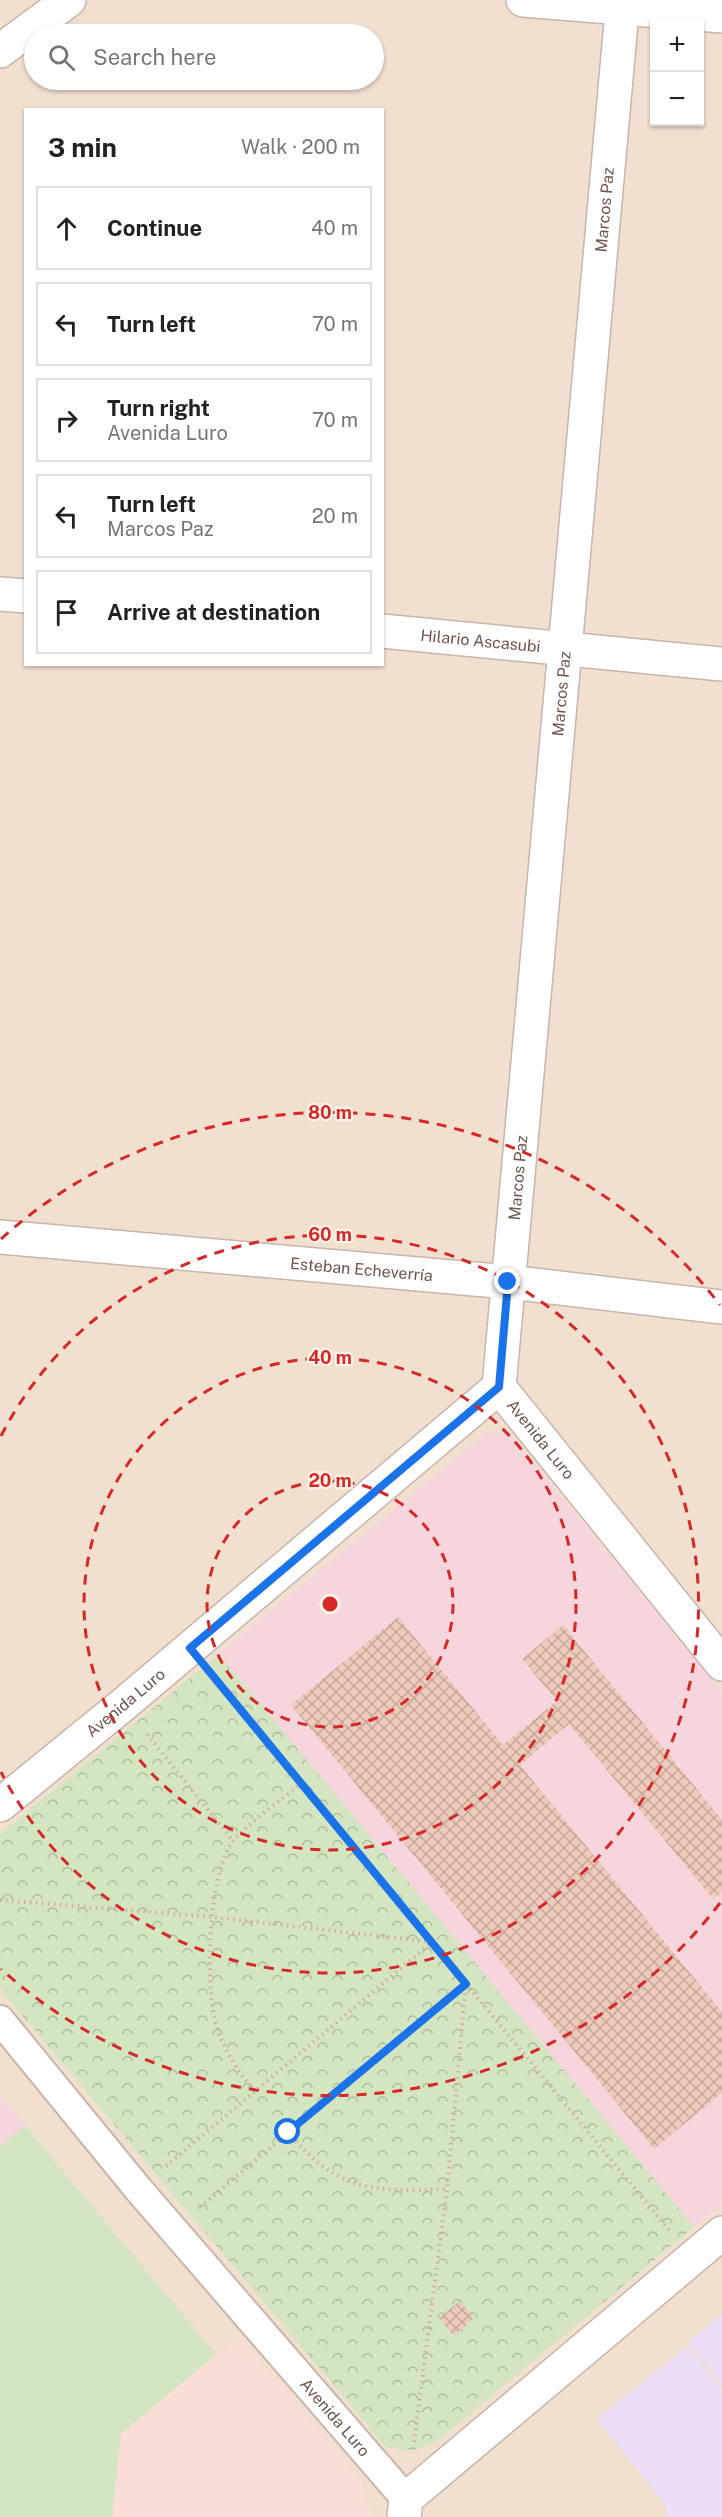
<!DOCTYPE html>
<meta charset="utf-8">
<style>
:root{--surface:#fff;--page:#f2f2f2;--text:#222;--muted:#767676;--line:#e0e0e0}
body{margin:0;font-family:"Public Sans",sans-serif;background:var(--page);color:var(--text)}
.controls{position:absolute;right:18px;top:18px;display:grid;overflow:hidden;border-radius:0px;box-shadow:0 2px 4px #0004}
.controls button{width:54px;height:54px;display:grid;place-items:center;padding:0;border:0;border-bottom:2px solid var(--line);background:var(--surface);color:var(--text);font:30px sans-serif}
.stop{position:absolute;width:18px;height:18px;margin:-14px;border:4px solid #1a73e8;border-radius:50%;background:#fff}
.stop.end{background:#1a73e8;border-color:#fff;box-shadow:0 2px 6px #0008}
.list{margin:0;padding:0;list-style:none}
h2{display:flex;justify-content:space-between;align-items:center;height:78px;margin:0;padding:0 24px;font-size:26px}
h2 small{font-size:20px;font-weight:400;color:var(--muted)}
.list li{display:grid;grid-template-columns:39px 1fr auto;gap:18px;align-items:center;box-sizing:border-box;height:84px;margin:0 12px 12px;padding:0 12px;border:2px solid var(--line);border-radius:0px}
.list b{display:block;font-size:22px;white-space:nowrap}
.list p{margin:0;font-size:20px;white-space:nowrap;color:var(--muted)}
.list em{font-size:20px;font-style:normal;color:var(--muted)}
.icon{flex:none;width:33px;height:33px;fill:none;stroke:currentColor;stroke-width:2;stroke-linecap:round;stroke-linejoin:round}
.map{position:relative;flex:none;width:722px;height:2517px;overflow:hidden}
.search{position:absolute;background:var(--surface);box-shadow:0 2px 4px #0004;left:24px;top:24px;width:360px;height:66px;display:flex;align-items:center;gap:15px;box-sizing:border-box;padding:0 21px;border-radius:33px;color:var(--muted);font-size:22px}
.panel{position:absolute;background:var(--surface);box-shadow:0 2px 4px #0004;left:24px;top:108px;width:360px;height:558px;border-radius:0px}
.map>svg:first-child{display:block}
.residential{fill:#f1dfd0;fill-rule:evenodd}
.commercial{fill:#faddd6}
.education{fill:#ebdef6}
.medical{fill:#f7d5dc}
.grass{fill:#d3e6c1}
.park{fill:url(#park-crowns)}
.building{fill:url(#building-cross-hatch)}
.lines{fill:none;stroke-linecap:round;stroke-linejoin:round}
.pedestrian-casing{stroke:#c9b5a9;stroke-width:32}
.minor-casing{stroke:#c9b5a9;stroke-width:36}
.path{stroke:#d1ae9f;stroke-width:4;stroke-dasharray:1.5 4.5;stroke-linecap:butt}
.pedestrian{stroke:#fff;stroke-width:28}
.minor{stroke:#fff;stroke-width:33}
.route{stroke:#1a73e8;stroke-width:8}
.ring{fill:none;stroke:#d62828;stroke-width:3;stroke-dasharray:10 8}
.labels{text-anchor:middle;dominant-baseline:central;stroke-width:4.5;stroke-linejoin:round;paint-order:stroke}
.street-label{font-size:16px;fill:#6f544a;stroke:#fdf3e7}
.centre{fill:#d62828;stroke:#fdf3e7;stroke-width:3}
.ring-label{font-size:18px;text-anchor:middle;font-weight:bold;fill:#d62828;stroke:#fdf3e7;stroke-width:4.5;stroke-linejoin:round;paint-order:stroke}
</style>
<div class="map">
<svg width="722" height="2517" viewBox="0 0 722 2517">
<defs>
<pattern id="park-crowns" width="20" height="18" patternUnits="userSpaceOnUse" patternTransform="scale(1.5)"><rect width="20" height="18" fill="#d3e6c1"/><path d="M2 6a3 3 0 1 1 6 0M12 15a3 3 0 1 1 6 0" fill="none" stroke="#afbd9f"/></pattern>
<pattern id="building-cross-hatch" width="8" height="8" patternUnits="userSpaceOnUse" patternTransform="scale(1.5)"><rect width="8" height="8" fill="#edcbbb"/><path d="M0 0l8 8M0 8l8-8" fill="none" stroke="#c4a79a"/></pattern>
</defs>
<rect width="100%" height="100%" fill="#faeee1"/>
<path class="residential" d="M0 0H722V2517H0ZM654 22H700V122H654ZM34 34H374V80H34ZM26 110H382V664H26Z"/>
<path class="commercial" d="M239 2336 361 2480 372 2517H112L121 2434Z"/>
<g class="education">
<path d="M722 2314V2385L688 2342Z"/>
<path d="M688 2346 722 2389V2517H667V2507L597 2419Z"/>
</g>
<g class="medical">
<path d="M502 1432 517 1442 722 1693V2204L694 2227 219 1654 486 1433Z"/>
<path d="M0 2095 25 2126 0 2146Z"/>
</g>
<path class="grass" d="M25 2126 216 2354 121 2434 112 2517H0V2146Z"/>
<path class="park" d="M219 1654 694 2227 436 2442C417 2451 405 2453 385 2446L0 1989V1834Z"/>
<g class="building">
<path d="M398 1617 503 1745 557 1701 522 1659 563 1625 722 1820V1892L713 1899 569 1724 520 1765 722 2012V2093L654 2149 291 1705Z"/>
<path d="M460 2301 474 2318 454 2336 439 2318Z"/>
</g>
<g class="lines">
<g class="pedestrian-casing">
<g id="pedestrian">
<path id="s1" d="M0 2020 139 2190 406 2499"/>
</g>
</g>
<g class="minor-casing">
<g id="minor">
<path d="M523 0 722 16"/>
<path d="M0 51 69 0"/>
<path d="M0 594 26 596"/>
<path id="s2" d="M382 631 722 664"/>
<path id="s3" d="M0 1237 508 1282 722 1307"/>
<path id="s4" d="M499 1387 623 0"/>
<path id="s5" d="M0 1805 124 1704 499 1387 722 1664"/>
<path d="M404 2517 406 2499 722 2233"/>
</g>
</g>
<g class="path">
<path d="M214 1678 669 2230"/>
<path d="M147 1734 233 1841"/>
<path d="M0 1900 213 1917 432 1942"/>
<path d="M254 2091C238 2071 225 2052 217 2028 204 1991 208 1869 234 1840 252 1820 280 1801 301 1784"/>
<path d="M288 2132C338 2192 373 2192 447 2189"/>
<path d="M166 2166 431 1943"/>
<path d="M200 2207 465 1984"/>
<path d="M414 2442 447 2189 466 1984"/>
</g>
<use href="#pedestrian" class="pedestrian"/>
<use href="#minor" class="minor"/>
</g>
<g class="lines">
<path class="route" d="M288 2132 466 1984 190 1648 499 1387 508 1282"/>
</g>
<g class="ring">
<circle cx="330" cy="1604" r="123"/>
<circle cx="330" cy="1604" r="246"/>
<path d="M1 1436A369 369 0 1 1 1 1772"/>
<path d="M720 1903A491 491 0 0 1 1 1969M1 1239A491 491 0 0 1 720 1305"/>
</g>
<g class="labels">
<g class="street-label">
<text stroke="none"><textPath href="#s4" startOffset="1182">Marcos Paz</textPath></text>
<text stroke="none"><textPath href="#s2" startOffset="99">Hilario Ascasubi</textPath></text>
<text stroke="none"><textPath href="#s4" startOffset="696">Marcos Paz</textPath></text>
<text stroke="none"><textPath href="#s4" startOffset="210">Marcos Paz</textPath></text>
<text stroke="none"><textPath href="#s3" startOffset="363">Esteban Echeverría</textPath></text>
<text stroke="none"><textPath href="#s5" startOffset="718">Avenida Luro</textPath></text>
<text stroke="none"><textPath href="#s5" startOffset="162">Avenida Luro</textPath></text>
<text stroke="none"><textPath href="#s1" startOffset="520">Avenida Luro</textPath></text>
</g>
</g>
<circle cx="330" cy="1604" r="9" class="centre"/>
<g class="ring-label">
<text x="330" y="1119">80 m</text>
<text x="330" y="1241">60 m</text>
<text x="330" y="1364">40 m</text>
<text x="330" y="1487">20 m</text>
</g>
</svg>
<div class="controls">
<button>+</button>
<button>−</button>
</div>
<div class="stop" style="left:288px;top:2132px"></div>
<div class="stop end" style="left:508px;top:1282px"></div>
<div class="search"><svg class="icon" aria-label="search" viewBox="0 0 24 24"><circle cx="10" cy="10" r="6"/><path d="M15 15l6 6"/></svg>Search here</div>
<section class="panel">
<h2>3 min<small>Walk · 200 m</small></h2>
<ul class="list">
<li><svg class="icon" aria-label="ahead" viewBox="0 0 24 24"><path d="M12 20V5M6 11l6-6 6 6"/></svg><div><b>Continue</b></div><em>40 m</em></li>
<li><svg class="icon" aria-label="left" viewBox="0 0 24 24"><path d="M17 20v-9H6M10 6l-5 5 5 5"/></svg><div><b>Turn left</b></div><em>70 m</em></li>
<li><svg class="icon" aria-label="right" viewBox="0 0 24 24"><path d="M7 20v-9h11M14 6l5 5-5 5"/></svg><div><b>Turn right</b><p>Avenida Luro</p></div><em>70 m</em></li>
<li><svg class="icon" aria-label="left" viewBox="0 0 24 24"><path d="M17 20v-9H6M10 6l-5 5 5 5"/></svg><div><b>Turn left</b><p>Marcos Paz</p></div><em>20 m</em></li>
<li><svg class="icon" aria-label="arrive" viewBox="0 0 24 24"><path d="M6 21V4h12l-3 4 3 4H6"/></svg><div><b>Arrive at destination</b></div></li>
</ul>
</section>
</div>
